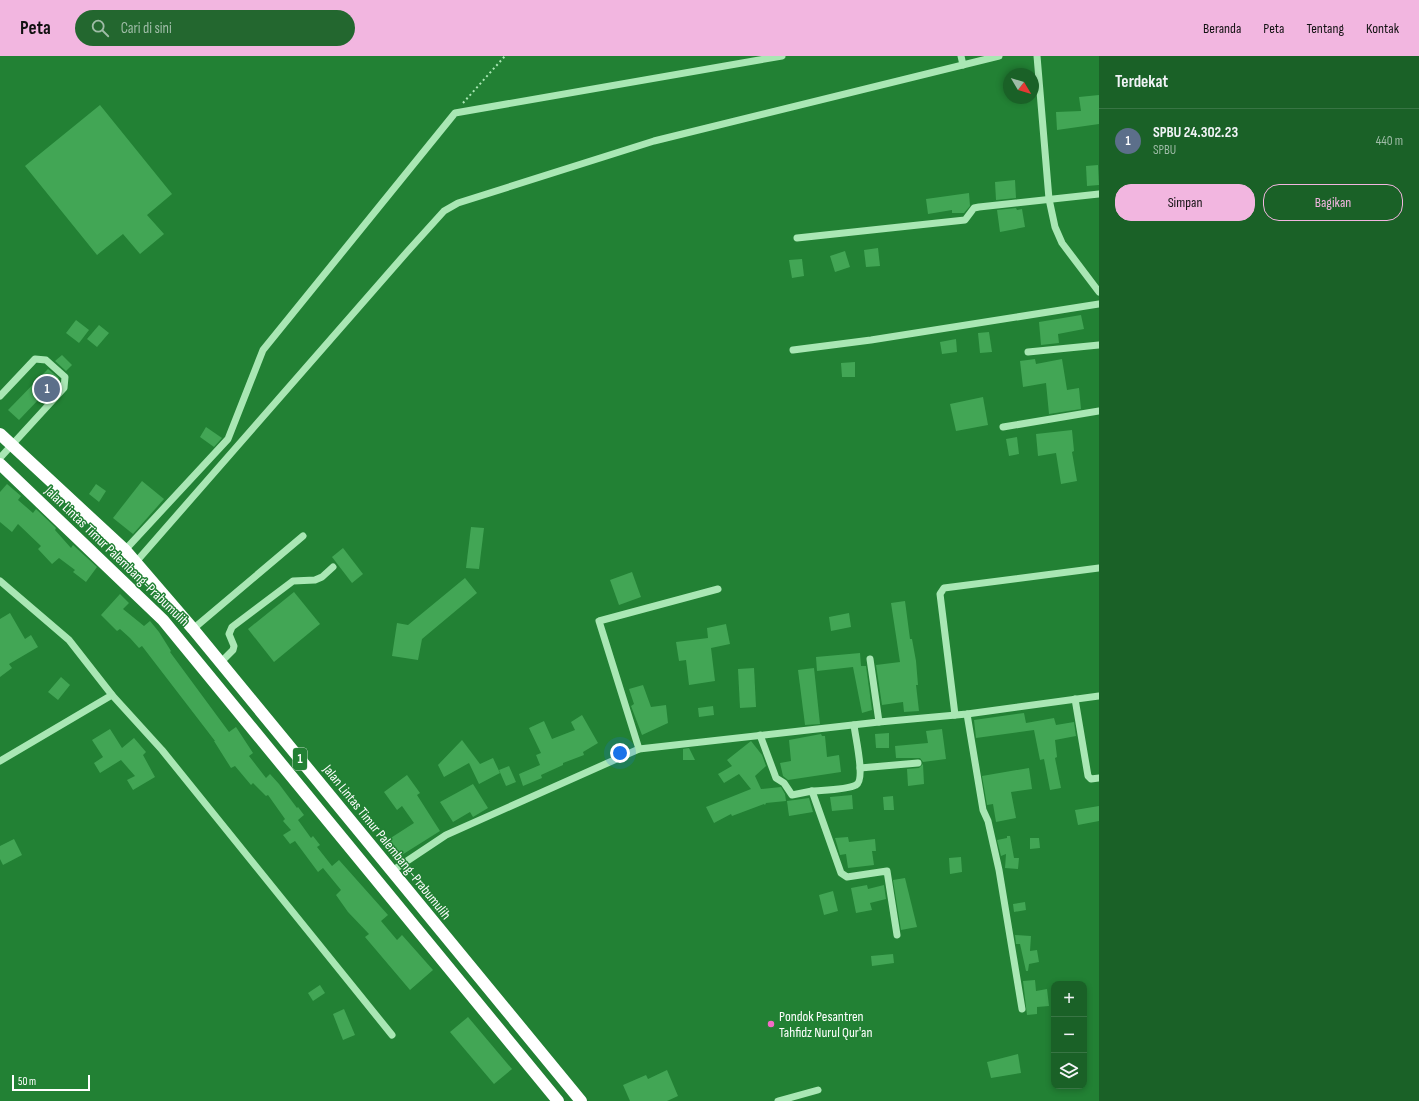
<!DOCTYPE html>
<html lang="id">
<meta charset="utf-8">
<style>
:root{--surface:#1a6127;--page:#23672f;--text:#f1f3f6;--muted:#9fbca7;--line:#387544;--accent:#f2b6e0}
body{margin:0;font-family:"Sofia Sans Condensed",sans-serif;background:var(--page);color:var(--text)}
.controls{position:absolute;right:12px;bottom:12px;display:grid;overflow:hidden;border-radius:8px;box-shadow:0 2px 6px #0003}
.controls button{width:36px;height:36px;display:grid;place-items:center;padding:0;border:0;border-bottom:1px solid var(--line);background:var(--surface);color:var(--text);font:20px sans-serif}
.compass{position:absolute;left:1003px;top:12px;width:36px;height:36px;border-radius:50%;background:var(--surface);box-shadow:0 2px 6px #0003;rotate:128deg}
.scale{position:absolute;left:12px;bottom:10px;width:78px;box-sizing:border-box;padding-left:4px;border:2px solid #fff;border-top:0;font-size:11px;line-height:14px;white-space:nowrap;color:#fff;-webkit-text-stroke:3px #228134;paint-order:stroke}
.you{position:absolute;left:620px;top:697px;width:14px;height:14px;margin:-10px;border:3px solid #fff;border-radius:50%;background:#1a73e8;box-shadow:0 0 0 6px #1a73e833}
.badge{display:grid;place-items:center;width:26px;height:26px;border-radius:50%;background:var(--accent);color:#fff;font-size:13px;font-weight:700}
.pin{position:absolute;translate:-50% -50%;border:2px solid #fff;box-shadow:0 1px 4px #0006}
.list{margin:0;padding:0;list-style:none}
h2{display:flex;justify-content:space-between;align-items:center;height:52px;margin:0;padding:0 16px;font-size:17px}
h2 small{font-size:13px;font-weight:400;color:var(--muted)}
.list li{display:grid;grid-template-columns:26px 1fr auto;gap:12px;align-items:center;box-sizing:border-box;height:64px;padding:0 16px;border-top:1px solid var(--line)}
.list b{display:block;font-size:15px;white-space:nowrap}
.list p{margin:0;font-size:13px;white-space:nowrap;color:var(--muted)}
.list em{font-size:13px;font-style:normal;color:var(--muted)}
.actions{display:flex;gap:8px;padding:12px 16px}
.actions a{flex:1;padding:9px 0;border:1px solid var(--accent);border-radius:16px;text-align:center;font-size:14px;color:var(--accent)}
.actions .main{background:var(--accent);color:#111}
.icon{flex:none;width:22px;height:22px;fill:none;stroke:currentColor;stroke-width:2;stroke-linecap:round;stroke-linejoin:round}
.map{position:relative;flex:none;width:1099px;height:1045px;overflow:hidden}
header{display:flex;align-items:center;gap:24px;box-sizing:border-box;height:56px;padding:0 20px;background:var(--accent);color:#111}
header strong{font-size:19px}
nav{display:flex;gap:22px;margin-inline-start:auto;font-size:14px}
.search{width:280px;height:36px;background:var(--page);display:flex;align-items:center;gap:10px;box-sizing:border-box;padding:0 14px;border-radius:22px;color:var(--muted);font-size:15px}
main{display:flex}
aside{flex:1;background:var(--surface)}
.map>svg:first-child{display:block}
.building{fill:#42a655}
.lines{fill:none;stroke-linecap:round;stroke-linejoin:round}
.path{stroke:#a9e7b4;stroke-width:2;stroke-dasharray:2 3;stroke-linecap:butt}
.minor{stroke:#a9e7b4;stroke-width:7}
.highway{stroke:#fff;stroke-width:12}
.poi-dot{fill:#f36cc6;stroke:#228134;stroke-width:1.5}
.labels{text-anchor:middle;dominant-baseline:central;stroke-width:3;stroke-linejoin:round;paint-order:stroke}
.shield{fill:#228134;stroke:#bdd9c2;stroke-width:1}
.shield-label{font-size:13px;font-weight:bold;fill:#fff}
.street-label{font-size:14px;fill:#fff;stroke:#228134}
.poi-label{font-size:14px;fill:#fff;stroke:#228134;text-anchor:start}
</style>
<header>
<strong>Peta</strong>
<div class="search"><svg class="icon" aria-label="search" viewBox="0 0 24 24"><circle cx="10" cy="10" r="6"/><path d="M15 15l6 6"/></svg>Cari di sini</div>
<nav><a>Beranda</a><a>Peta</a><a>Tentang</a><a>Kontak</a></nav>
</header>
<main>
<div class="map">
<svg width="1099" height="1045" viewBox="0 0 1099 1045">
<rect width="100%" height="100%" fill="#228134"/>
<g class="building">
<path d="M1099 39V68L1057 74 1056 56 1081 55 1079 41Z"/>
<path d="M100 49 172 138 147 159 164 178 140 198 123 178 97 199 25 110Z"/>
<path d="M1098 109 1099 129 1087 130 1086 110Z"/>
<path d="M1015 124 1016 142 996 144 995 126Z"/>
<path d="M969 137 970 150 964 157H952V154L928 158 926 143Z"/>
<path d="M1016 152 1017 154 1022 153 1025 171 1000 176 997 154Z"/>
<path d="M878 192 880 210 866 211 864 194Z"/>
<path d="M845 195 850 211 835 216 830 200Z"/>
<path d="M802 203 804 220 792 222 789 204Z"/>
<path d="M1081 259 1084 273 1058 278 1059 287 1041 289 1039 266Z"/>
<path d="M76 264 89 274 79 287 66 277Z"/>
<path d="M99 269 109 277 97 291 87 283Z"/>
<path d="M989 276 992 296 980 297 978 277Z"/>
<path d="M956 283 957 296 942 298 940 286Z"/>
<path d="M62 299 72 309 66 315 55 305Z"/>
<path d="M1035 303 1036 308 1062 303 1067 334 1079 332 1081 353 1049 358 1046 327 1023 331 1020 305Z"/>
<path d="M855 306V321H842L841 307Z"/>
<path d="M48 313 59 322 19 364 8 354Z"/>
<path d="M983 341 988 369 956 375 950 348Z"/>
<path d="M206 371 222 382 214 391 200 381Z"/>
<path d="M1072 374 1074 395 1072 396 1077 425 1061 428 1056 397 1038 400 1036 378Z"/>
<path d="M1017 381 1019 398 1009 400 1006 383Z"/>
<path d="M142 425 164 443 133 478 113 462Z"/>
<path d="M7 428 21 440 18 444 33 457 36 453 56 472 55 474 71 492 73 489 97 511 86 526 73 516 75 514 59 502 52 508 38 493 41 490 18 468 12 476 0 466V436Z"/>
<path d="M96 428 106 435 99 446 89 438Z"/>
<path d="M471 471 484 472 479 513 466 512Z"/>
<path d="M343 492 363 518 352 527 332 501Z"/>
<path d="M632 516 641 541 619 549 610 524Z"/>
<path d="M465 522 477 537 422 583 418 604 392 600 397 567 408 569Z"/>
<path d="M294 536 320 568 274 606 248 573Z"/>
<path d="M120 538 129 547 123 553 144 570 150 565 159 576 171 595 170 596 229 676 236 671 253 697 249 700 266 722 270 718 279 728 297 752 298 751 304 759 298 764 311 782 313 780 320 789 317 791 332 810 339 804 388 859 381 865 397 884 402 879 433 914 410 934 365 881 369 878 348 856 336 839 341 834 323 812 318 816 295 785 290 788 283 779 291 774 283 765 285 763 268 739 266 740 253 727 251 729 235 710 231 712 214 685H215L142 590 139 592 130 582 120 573 117 575 101 559Z"/>
<path d="M905 545 910 583H912L916 605 918 629H916L919 655 904 656 903 646 882 649 876 609 900 606 891 547Z"/>
<path d="M10 557 25 583 31 579 38 591 9 608 12 612 0 621V563Z"/>
<path d="M849 557 851 571 831 575 829 561Z"/>
<path d="M726 568 730 588 711 592 715 625 689 629 686 604 679 605 676 586 708 582 707 572Z"/>
<path d="M860 597 861 610H866L872 654 862 657 853 611 817 615 816 601Z"/>
<path d="M754 612 756 651 740 652 738 613Z"/>
<path d="M814 612 820 668 805 669 798 614Z"/>
<path d="M61 621 70 629 58 644 48 636Z"/>
<path d="M643 629 651 651 666 649 668 667 642 679 631 650 634 648 629 633Z"/>
<path d="M713 650 714 659 699 661 698 652Z"/>
<path d="M1024 657 1026 667 1054 662 1056 669 1074 666 1076 680 1055 684 1057 701 1055 702 1061 732 1050 734 1044 703 1040 704 1034 674 976 682 974 664Z"/>
<path d="M582 659 598 687 583 696 584 699 563 707V709L541 719 542 722 523 730 519 718 540 709 536 699 541 697 529 672 544 665 552 683 575 674 571 666Z"/>
<path d="M110 673 122 692 134 682 146 696 143 699 155 721 133 734 127 724 135 720 121 704 100 717 94 707 103 701 92 684Z"/>
<path d="M942 673 946 703 923 706 920 702H896L895 690 928 687 926 675Z"/>
<path d="M889 677V692H876L875 678Z"/>
<path d="M821 678 822 680H825L827 701 839 699 841 716 788 724 783 720 780 707 791 705 789 684Z"/>
<path d="M462 684 480 708 493 702 500 717 479 728 469 707 444 721 438 709Z"/>
<path d="M751 685 762 699 766 710 755 720 761 733 781 731 785 738 786 745 766 747 765 749 764 748 732 760 731 758 714 767 706 751 751 733 739 718 724 727 718 718 732 710 727 704Z"/>
<path d="M689 692 695 704H683V693Z"/>
<path d="M923 708 924 728 908 730 907 713 919 712Z"/>
<path d="M509 710 516 726 506 730 499 714Z"/>
<path d="M1029 712 1032 733 1011 736 1016 762 996 766 993 748 987 749 982 720Z"/>
<path d="M407 719 420 737 417 739 440 775 397 802 386 785 414 767 402 750 397 754 384 736Z"/>
<path d="M473 728 488 752 473 761 470 756 453 766 440 746Z"/>
<path d="M852 739 853 753 832 755 830 741Z"/>
<path d="M893 740 894 754H884L883 741Z"/>
<path d="M809 742 813 756 789 760 787 745Z"/>
<path d="M1099 750V765L1078 769 1075 754Z"/>
<path d="M1007 780H1010L1014 802H1019L1018 813 1005 812 1006 798 1001 800 997 784 1007 782Z"/>
<path d="M848 781 849 786 875 783 876 795H872L874 809 848 812 846 798 840 799 835 782Z"/>
<path d="M1030 782H1039L1040 792 1030 793Z"/>
<path d="M14 783 22 799 3 809 0 803V790Z"/>
<path d="M961 801 962 816 950 818 949 802Z"/>
<path d="M905 822 917 871 901 874 893 824Z"/>
<path d="M867 829 868 833 884 829 886 843 870 847 872 854 856 857 851 832Z"/>
<path d="M833 835 838 855 824 859 819 839Z"/>
<path d="M1025 846 1026 854 1014 856 1013 848Z"/>
<path d="M1015 879 1031 880 1030 895 1037 894 1039 906 1029 908 1028 915H1026L1020 888H1016Z"/>
<path d="M893 898 894 907 872 910 871 900Z"/>
<path d="M1035 924 1036 935 1047 933 1049 950 1037 951V958L1027 959 1023 925Z"/>
<path d="M320 929 325 937 313 945 308 937Z"/>
<path d="M344 953 355 979 343 984 333 958Z"/>
<path d="M468 961 512 1013 494 1028 450 976Z"/>
<path d="M1018 998 1021 1017 991 1022 987 1006Z"/>
<path d="M667 1014 678 1040 667 1045H630L623 1029 646 1019 648 1023Z"/>
</g>
<g class="lines">
<path class="path" d="M463 47 505 0"/>
<g class="minor">
<path d="M961 0 963 9"/>
<path d="M1037 0 1049 143 1055 171 1062 187 1099 236"/>
<path d="M797 182 965 164 974 152 979 151 1099 138"/>
<path d="M793 294 871 284 1099 248"/>
<path d="M1028 296 1099 289"/>
<path d="M0 340 35 303 46 304 65 321 64 332 0 402"/>
<path d="M1003 371 1099 355"/>
<path d="M125 494 228 383 263 294 455 57 782 0"/>
<path d="M136 506 407 196 444 155 458 147 654 85 999 0"/>
<path d="M0 525 69 584 112 639 0 705"/>
<path d="M193 573 303 480"/>
<path d="M870 603 879 666"/>
<path d="M221 606 233 594 234 590 229 578 232 571 293 525 315 524 322 521 333 511"/>
<path d="M112 639 162 694 392 979"/>
<path d="M1075 643 1088 720 1091 723 1099 722"/>
<path d="M967 658 983 754 988 765 999 814 1022 953"/>
<path d="M955 659 940 538 944 532 1099 512"/>
<path d="M760 679 776 722 784 727 792 739 812 735 841 817 847 821 887 815 897 879"/>
<path d="M639 693 599 565 718 533"/>
<path d="M860 712 918 707"/>
<path d="M812 735C823 734 847 734 856 729 866 724 855 680 854 669"/>
<path d="M392 815 446 779 639 693 879 666 967 658 1099 640"/>
<path d="M778 1045 818 1034"/>
</g>
<g class="highway">
<path d="M0 378 125 494 193 573 581 1045"/>
<path d="M0 408 163 564 558 1045"/>
</g>
</g>
<circle class="poi-dot" cx="771" cy="968" r="4"/>
<g class="labels">
<rect class="shield" x="293" y="692" width="14" height="22" rx="3"/>
<g class="shield-label">
<text x="300" y="703">1</text>
</g>
<g class="street-label">
<text transform="translate(117 500) rotate(44)">Jalan Lintas Timur Palembang-Prabumulih</text>
<text transform="translate(387 786) rotate(51)">Jalan Lintas Timur Palembang-Prabumulih</text>
</g>
<g class="poi-label">
<text x="779" y="960">Pondok Pesantren<tspan x="779" dy="16">Tahfidz Nurul Qur'an</tspan></text>
</g>
</g>
</svg>
<div class="controls">
<button>+</button>
<button>−</button>
<button><svg class="icon" aria-label="layers" viewBox="0 0 24 24"><path d="M12 4l9 5-9 5-9-5zM3 14l9 5 9-5"/></svg></button>
</div>
<svg class="compass" viewBox="-18 -18 36 36"><path d="M0-13l5 13h-10z" fill="#e53935"/><path d="M0 13l5-13h-10z" fill="#9fbca7"/></svg>
<div class="scale">50 m</div>
<div class="you"></div>
<div class="pin badge" style="left:47px;top:333px;background:#5c6f8a">1</div>
</div>
<aside>
<h2>Terdekat<small></small></h2>
<ul class="list">
<li><span class="badge" style="background:#5c6f8a">1</span><div><b>SPBU 24.302.23</b><p>SPBU</p></div><em>440 m</em></li>
</ul>
<div class="actions"><a class="main">Simpan</a><a>Bagikan</a></div>
</aside>
</main>
